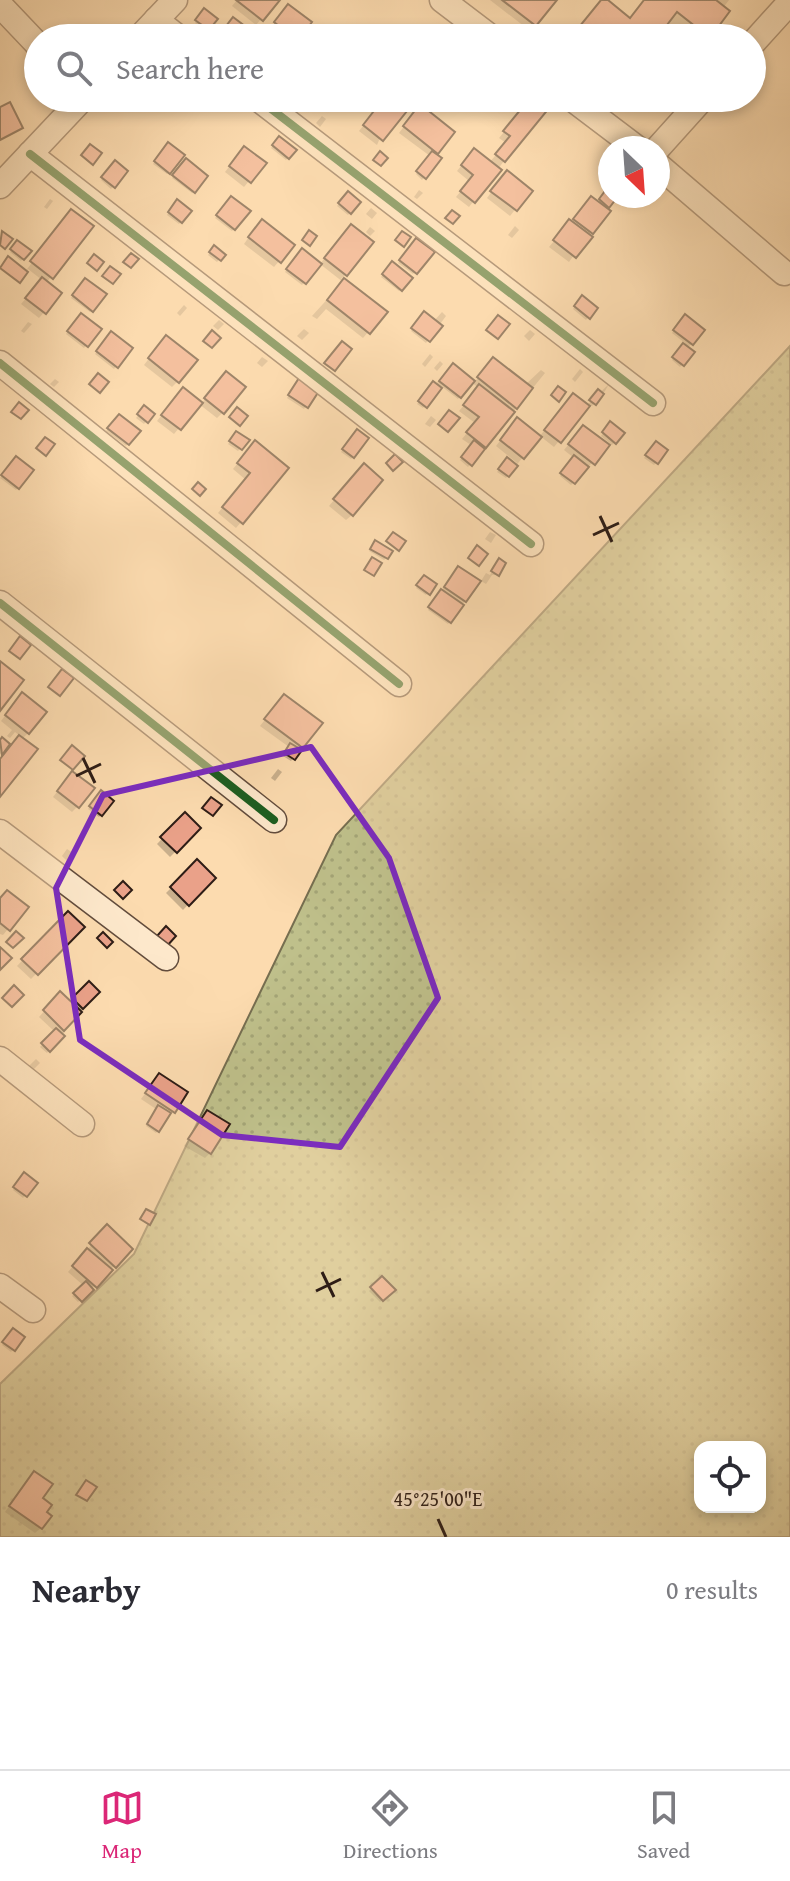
<!DOCTYPE html>
<meta charset="utf-8">
<style>
:root{--surface:#fff;--page:#f2f2f3;--text:#2b2b33;--muted:#7c7c81;--line:#e1e1e2;--accent:#db2777}
body{margin:0;font-family:"Gentium Book Plus",serif;background:var(--page);color:var(--text)}
.controls{position:absolute;right:24px;bottom:24px;display:grid;overflow:hidden;border-radius:16px;box-shadow:0 4px 12px #0003}
.controls button{width:72px;height:72px;display:grid;place-items:center;padding:0;border:0;border-bottom:2px solid var(--line);background:var(--surface);color:var(--text);font:40px sans-serif}
.compass{position:absolute;left:598px;top:136px;width:72px;height:72px;border-radius:50%;background:var(--surface);box-shadow:0 4px 12px #0003;rotate:155deg}
.list{margin:0;padding:0;list-style:none}
h2{display:flex;justify-content:space-between;align-items:center;height:104px;margin:0;padding:0 32px;font-size:34px}
h2 small{font-size:26px;font-weight:400;color:var(--muted)}
.icon{flex:none;width:44px;height:44px;fill:none;stroke:currentColor;stroke-width:2;stroke-linecap:round;stroke-linejoin:round}
.map{position:relative;flex:none;width:790px;height:1537px;overflow:hidden}
.search{position:absolute;background:var(--surface);box-shadow:0 4px 12px #0003;left:24px;right:24px;top:24px;height:88px;display:flex;align-items:center;gap:20px;box-sizing:border-box;padding:0 28px;border-radius:44px;color:var(--muted);font-size:30px}
.sheet{height:232px;background:var(--surface)}
nav{display:flex;justify-content:space-around;align-items:center;box-sizing:border-box;height:112px;border-top:2px solid var(--line);background:var(--surface);font-size:22px;color:var(--muted)}
nav a{display:grid;justify-items:center;gap:4px}
nav .on{color:var(--accent)}
.map>svg:first-child{display:block}
.grass{fill:url(#grass-dots);stroke:#766e50;stroke-width:2;fill-rule:evenodd}
.shadow{fill:#0003}
.building{fill:#eaa189;stroke:#2e1d16;stroke-width:2}
.lines{fill:none;stroke-linecap:round;stroke-linejoin:round}
.street-casing{stroke:#624c3c;stroke-width:27}
.street{stroke:#fde8cb;stroke-width:24}
.cycleway-casing{stroke:#fde8cb;stroke-width:13}
.cycleway{stroke:#1b5e20;stroke-width:8}
.marked{fill:none;stroke:#7b2cbf;stroke-width:6;stroke-linejoin:round}
.ticks{fill:none;stroke:#2e1d16;stroke-width:3}
.ticks-label{font-size:20px;text-anchor:middle;fill:#2e1d16;stroke:#fde8cb;stroke-width:6;stroke-linejoin:round;paint-order:stroke}
</style>
<div class="map">
<svg width="790" height="1537" viewBox="0 0 790 1537">
<defs>
<pattern id="grass-dots" width="8" height="8" patternUnits="userSpaceOnUse" patternTransform="scale(2)"><rect width="8" height="8" fill="#bfc08b"/><path d="M2 2h.1M6 6h.1" fill="none" stroke="#a4a577" stroke-width="1.8" stroke-linecap="round"/></pattern>
</defs>
<rect width="100%" height="100%" fill="#fcdbaf"/>
<filter id="stains"><feTurbulence type="fractalNoise" baseFrequency=".0025" numOctaves="4"/><feColorMatrix values="0 0 0 0 .2 0 0 0 0 .09 0 0 0 0 .02 0 0 0 .5 -.17"/></filter>
<radialGradient id="worn" r=".72"><stop offset=".6" stop-color="#630" stop-opacity="0"/><stop offset="1" stop-color="#630" stop-opacity=".3"/></radialGradient>
<path class="grass" d="M790 346V1537H0V1384L134 1254 336 835ZM700 1447H760V1507H700Z"/>
<g class="shadow">
<path d="M237 0H277L256 25 232 6Z"/>
<path d="M490 0H554L529 30Z"/>
<path d="M603 0 629 19 644 0H729L723 8 728 12 706 38H685L666 23 654 38H570Z"/>
<path d="M204 11 215 19 206 31 195 23Z"/>
<path d="M283 12 298 38H282L270 29Z"/>
<path d="M304 98 310 99 304 107 300 104Z"/>
<path d="M386 98H397L377 145 359 131Z"/>
<path d="M532 98H535L504 161 469 207 456 197 469 181 457 171 469 156 489 163 506 143 499 138Z"/>
<path d="M415 112 452 132 434 155 439 159 422 180 416 174 430 156 399 133Z"/>
<path d="M322 116 326 119 320 127 316 123Z"/>
<path d="M279 139 294 150 286 160 271 148Z"/>
<path d="M169 144 183 155 167 174 153 164Z"/>
<path d="M239 154 264 163 244 187 225 172Z"/>
<path d="M186 161 206 176 192 193 172 178Z"/>
<path d="M115 163 125 171 111 189 101 180Z"/>
<path d="M502 178 530 191 510 216 487 198Z"/>
<path d="M419 190 423 193 417 199 414 197Z"/>
<path d="M348 194 358 202 348 215 337 206Z"/>
<path d="M606 194 613 199 569 262 549 247 586 204 598 203Z"/>
<path d="M232 198 248 211 232 231 215 218Z"/>
<path d="M50 199 53 201 47 209 44 207Z"/>
<path d="M177 202 189 211 179 224 167 215Z"/>
<path d="M371 208 377 213 372 219 366 214Z"/>
<path d="M66 217 91 227 46 283 60 294 39 318 21 304 42 280 28 269 19 280Z"/>
<path d="M515 226 519 230 512 238 508 235Z"/>
<path d="M256 227 292 246 274 267 244 244Z"/>
<path d="M370 227 375 231 370 236 366 232Z"/>
<path d="M345 232 346 274 341 279 385 312 363 338 326 309 317 319 312 316 343 282 320 264Z"/>
<path d="M417 240 432 252 413 274 398 263Z"/>
<path d="M18 242 29 251 21 261 10 252Z"/>
<path d="M214 248 223 255 217 262 208 255Z"/>
<path d="M302 251 319 264 302 285 285 272Z"/>
<path d="M392 264 410 278 399 291 381 277Z"/>
<path d="M86 280 104 295 90 312 71 298Z"/>
<path d="M582 298 595 309 586 320 573 309Z"/>
<path d="M184 305 187 308 180 316 177 313Z"/>
<path d="M442 312 446 316 426 343 411 331 425 314 434 321Z"/>
<path d="M81 315 99 329 84 348 66 334Z"/>
<path d="M685 317 702 330 687 349 692 353 680 367 672 360 685 343 672 333Z"/>
<path d="M219 320 224 324 218 330 213 326Z"/>
<path d="M28 322 32 324 24 333 21 331Z"/>
<path d="M304 329 309 333 302 340 297 336Z"/>
<path d="M530 330 535 334 529 341 524 336Z"/>
<path d="M112 334 130 349 114 369 95 354Z"/>
<path d="M161 343 178 381 172 387 144 365Z"/>
<path d="M430 354 433 357 425 367 422 364Z"/>
<path d="M262 357 268 361 262 367 257 363Z"/>
<path d="M440 361 443 364 437 371 434 368Z"/>
<path d="M488 365 525 385 541 370 545 373 468 467 460 460 471 445 462 439 475 423 459 411 479 388 471 382 458 399 441 386 423 408 417 404 453 366 474 383Z"/>
<path d="M580 369 583 372 575 382 572 379Z"/>
<path d="M55 379 59 382 54 387 50 384Z"/>
<path d="M221 379 223 412 217 418 199 404 174 434 157 421 178 395 201 404Z"/>
<path d="M297 383 316 391 304 409 287 398Z"/>
<path d="M609 384 605 391 592 406 589 404 554 447 540 436 506 478 497 472 507 460 514 466 517 463 496 446 512 425 539 437 568 401 586 406Z"/>
<path d="M144 408 152 414 144 424 136 418Z"/>
<path d="M119 416 138 431 126 446 106 431Z"/>
<path d="M431 416 436 420 430 427 425 424Z"/>
<path d="M610 424 622 433 612 445 601 436Z"/>
<path d="M357 431 366 438 351 459 341 452Z"/>
<path d="M578 433 608 446 571 485 560 476 574 458 564 450Z"/>
<path d="M237 434 247 441 238 451 228 444Z"/>
<path d="M656 443 666 451 654 465 644 458Z"/>
<path d="M250 448 287 468 236 528 218 513 246 480 233 469Z"/>
<path d="M17 458 32 470 16 490 0 478Z"/>
<path d="M359 471 352 515 346 520 329 506Z"/>
<path d="M490 532 496 535 491 543 485 539Z"/>
<path d="M373 545 386 558 384 560 369 551Z"/>
<path d="M497 563V575H492L486 584 481 581 486 573 490 575Z"/>
<path d="M453 574 465 601 448 624 428 610Z"/>
<path d="M425 577 434 584 426 595 416 588Z"/>
<path d="M17 700 28 733 22 739 0 794V760L8 750 0 754V742L2 740 11 747 20 736 15 732 10 738 7 736 12 730 1 721Z"/>
<path d="M279 702 320 723 291 761 283 756 289 747 260 726Z"/>
<path d="M278 769 282 772 275 781 271 778Z"/>
<path d="M67 779 78 806 72 812 53 797Z"/>
<path d="M101 793 111 802 99 817 88 809Z"/>
<path d="M185 815 199 828 170 857 157 844Z"/>
<path d="M67 849 73 853 67 861 62 856Z"/>
<path d="M197 862 213 878 183 910 166 893Z"/>
<path d="M0 900 8 929 3 935 0 934Z"/>
<path d="M68 913 82 927 31 979 17 966Z"/>
<path d="M89 984 97 992 47 1053 40 1047 55 1032 39 1017 60 994 70 1003Z"/>
<path d="M36 1059 40 1063 33 1070 29 1066Z"/>
<path d="M159 1075 173 1111 156 1133 146 1126 156 1109 141 1099Z"/>
<path d="M202 1118 210 1153 205 1158 184 1146Z"/>
<path d="M24 1175 35 1183 23 1198 13 1190Z"/>
<path d="M107 1227 130 1250 78 1302 72 1296 84 1286 68 1272Z"/>
<path d="M382 1279 393 1290 380 1302 369 1291Z"/>
<path d="M13 1331 22 1338 11 1352 2 1345Z"/>
<path d="M28 1479 40 1499 41 1528 35 1533 5 1512Z"/>
</g>
<g class="building">
<path d="M236 0H280L263 21Z"/>
<path d="M502 0H557L536 26Z"/>
<path d="M601 0H608L630 18 644 0H716L730 11 710 38 677 12 657 38H594L579 27Z"/>
<path d="M288 4 312 22 300 38H294L274 22Z"/>
<path d="M204 8 218 19 209 30 195 20Z"/>
<path d="M233 17 254 33 250 38H217Z"/>
<path d="M321 27 334 38H312Z"/>
<path d="M692 27 703 35 701 38H683Z"/>
<path d="M384 98H400L411 106 383 141 363 125Z"/>
<path d="M530 98H538L550 107 505 162 495 154 510 136 503 131Z"/>
<path d="M10 102 23 128 0 140V107Z"/>
<path d="M420 104 455 132 438 154 403 126Z"/>
<path d="M279 136 297 150 289 159 272 145Z"/>
<path d="M168 142 185 155 170 174 154 161Z"/>
<path d="M90 144 102 153 93 165 81 155Z"/>
<path d="M244 146 267 163 251 183 229 166Z"/>
<path d="M474 148 502 170 475 203 460 191 473 175 461 165Z"/>
<path d="M380 151 388 158 381 166 373 160Z"/>
<path d="M432 151 442 158 426 179 416 171Z"/>
<path d="M186 158 208 176 195 193 172 175Z"/>
<path d="M115 160 128 171 115 188 101 177Z"/>
<path d="M507 170 533 191 517 211 490 191Z"/>
<path d="M348 191 361 202 351 214 338 203Z"/>
<path d="M605 191 616 199 609 208 599 199Z"/>
<path d="M231 196 251 211 235 230 216 215Z"/>
<path d="M591 196 611 211 593 234 573 219Z"/>
<path d="M177 199 192 211 182 223 168 212Z"/>
<path d="M71 209 94 226 53 279 30 261Z"/>
<path d="M452 210 460 216 453 224 445 218Z"/>
<path d="M262 219 295 245 281 263 248 237Z"/>
<path d="M569 219 593 237 576 258 553 240Z"/>
<path d="M351 224 374 242 347 276 324 258Z"/>
<path d="M309 230 317 236 310 246 302 240Z"/>
<path d="M2 231 13 239 5 249 0 245Z"/>
<path d="M402 231 411 237 404 247 395 240Z"/>
<path d="M416 238 435 252 417 274 399 260Z"/>
<path d="M17 240 32 251 24 260 10 249Z"/>
<path d="M214 245 226 255 221 261 209 252Z"/>
<path d="M302 248 322 264 306 284 286 269Z"/>
<path d="M131 253 139 259 131 268 123 262Z"/>
<path d="M94 254 104 262 97 271 87 263Z"/>
<path d="M8 256 28 272 20 283 0 268Z"/>
<path d="M392 261 413 278 402 291 382 274Z"/>
<path d="M110 266 121 274 113 284 102 276Z"/>
<path d="M42 277 62 293 46 314 25 298Z"/>
<path d="M85 278 107 294 93 312 72 295Z"/>
<path d="M344 278 388 312 370 334 327 300Z"/>
<path d="M582 295 598 308 590 319 574 306Z"/>
<path d="M424 311 443 326 430 342 411 328Z"/>
<path d="M81 313 102 329 88 347 67 331Z"/>
<path d="M685 314 705 330 693 345 673 330Z"/>
<path d="M498 315 510 324 498 339 486 330Z"/>
<path d="M212 330 221 338 212 348 203 341Z"/>
<path d="M111 331 133 348 118 368 96 351Z"/>
<path d="M166 335 198 360 179 383 148 358Z"/>
<path d="M342 341 352 349 335 371 324 363Z"/>
<path d="M683 343 695 352 684 366 672 357Z"/>
<path d="M493 357 533 388 517 409 477 377Z"/>
<path d="M453 363 475 381 461 398 439 381Z"/>
<path d="M226 371 246 387 224 414 204 398Z"/>
<path d="M98 373 109 382 100 393 89 384Z"/>
<path d="M299 378 319 391 308 408 288 395Z"/>
<path d="M433 381 442 388 427 408 418 401Z"/>
<path d="M479 384 515 412 486 448 466 432 479 417 463 405Z"/>
<path d="M558 386 566 392 559 402 551 395Z"/>
<path d="M183 387 203 403 181 430 161 415Z"/>
<path d="M598 389 604 394 596 405 589 400Z"/>
<path d="M573 393 590 406 561 443 544 430Z"/>
<path d="M19 402 29 410 21 419 11 412Z"/>
<path d="M144 405 155 414 148 423 137 414Z"/>
<path d="M237 407 248 416 240 426 229 417Z"/>
<path d="M449 410 460 418 448 432 438 424Z"/>
<path d="M119 414 141 431 129 445 107 428Z"/>
<path d="M517 417 542 437 524 459 500 440Z"/>
<path d="M610 421 625 433 616 444 602 432Z"/>
<path d="M583 425 610 445 595 465 568 444Z"/>
<path d="M357 429 369 438 354 458 342 449Z"/>
<path d="M236 431 250 440 242 450 229 441Z"/>
<path d="M45 437 55 444 46 456 36 448Z"/>
<path d="M255 440 289 468 243 524 222 507 250 473 237 463Z"/>
<path d="M474 440 485 449 472 466 461 457Z"/>
<path d="M656 441 668 450 658 464 645 455Z"/>
<path d="M395 454 403 462 393 471 386 463Z"/>
<path d="M574 455 589 467 575 484 560 473Z"/>
<path d="M16 456 34 470 19 489 1 475Z"/>
<path d="M507 457 518 466 509 477 498 469Z"/>
<path d="M364 463 383 480 353 516 333 499Z"/>
<path d="M198 482 206 489 200 496 192 489Z"/>
<path d="M393 532 406 541 399 551 386 541Z"/>
<path d="M375 540 393 551 388 559 370 549Z"/>
<path d="M477 545 488 554 479 566 468 558Z"/>
<path d="M372 557 382 563 374 576 364 570Z"/>
<path d="M499 558 506 563 499 576 491 571Z"/>
<path d="M458 566 481 581 466 602 444 587Z"/>
<path d="M424 575 437 584 430 595 416 585Z"/>
<path d="M441 589 464 605 451 623 428 607Z"/>
<path d="M20 636 31 645 20 659 9 651Z"/>
<path d="M0 661 24 680 0 711Z"/>
<path d="M62 669 74 678 60 696 48 687Z"/>
<path d="M22 692 47 712 29 734 5 715Z"/>
<path d="M284 694 323 723 303 748 264 719Z"/>
<path d="M19 735 38 749 0 797V759Z"/>
<path d="M2 737 10 744 2 755 0 740Z"/>
<path d="M290 743 302 750 295 760 284 753Z"/>
<path d="M72 745 85 756 73 770 60 760Z"/>
<path d="M72 771 95 788 79 808 57 791Z"/>
<path d="M101 790 114 801 102 816 89 806Z"/>
<path d="M211 797 222 805 213 816 202 808Z"/>
<path d="M185 812 201 828 177 853 160 837Z"/>
<path d="M197 859 216 878 189 906 170 887Z"/>
<path d="M123 881 132 890 123 899 114 890Z"/>
<path d="M7 890 29 907 10 931 0 923V898Z"/>
<path d="M68 911 85 927 38 975 21 959Z"/>
<path d="M166 926 176 936 167 946 157 936Z"/>
<path d="M16 931 24 938 13 948 6 942Z"/>
<path d="M103 932 113 942 107 948 97 938Z"/>
<path d="M0 947 12 958 0 970Z"/>
<path d="M89 981 100 992 83 1009 72 998Z"/>
<path d="M14 985 24 995 12 1007 2 998Z"/>
<path d="M60 991 82 1012 64 1031 43 1010Z"/>
<path d="M56 1028 65 1036 50 1052 41 1043Z"/>
<path d="M159 1073 188 1092 175 1113 145 1093Z"/>
<path d="M158 1105 171 1113 159 1132 147 1124Z"/>
<path d="M207 1110 230 1124 211 1154 188 1139Z"/>
<path d="M24 1172 38 1183 27 1197 13 1187Z"/>
<path d="M146 1209 156 1214 150 1225 140 1219Z"/>
<path d="M107 1224 133 1249 116 1268 89 1243Z"/>
<path d="M87 1248 113 1270 97 1288 72 1266Z"/>
<path d="M382 1276 396 1290 383 1301 370 1287Z"/>
<path d="M86 1281 94 1290 82 1302 73 1293Z"/>
<path d="M13 1328 25 1337 15 1351 2 1342Z"/>
<path d="M34 1471 53 1484 43 1498 52 1505 47 1512 52 1516 42 1529 9 1506Z"/>
<path d="M86 1480 97 1487 87 1501 76 1495Z"/>
</g>
<g class="lines">
<g class="street-casing">
<g id="street">
<path d="M442 0 492 38"/>
<path d="M0 5 38 45"/>
<path d="M156 20 179 38"/>
<path d="M139 38 175 0"/>
<path d="M752 44 790 2"/>
<path d="M257 98 653 403"/>
<path d="M571 98 637 148"/>
<path d="M658 148 703 98"/>
<path d="M30 154 531 544"/>
<path d="M658 165 784 273"/>
<path d="M0 186 83 98"/>
<path d="M0 363 399 684"/>
<path d="M0 603 274 820"/>
<path d="M0 832 166 958"/>
<path d="M0 1059 82 1124"/>
<path d="M0 1286 33 1310"/>
</g>
</g>
<use href="#street" class="street"/>
<g class="cycleway-casing">
<g id="cycleway">
<path d="M257 98 653 403"/>
<path d="M30 154 531 544"/>
<path d="M0 363 399 684"/>
<path d="M0 603 274 820"/>
</g>
</g>
<use href="#cycleway" class="cycleway"/>
</g>
<path d="M0 0H790V1537H0ZM311 747 389 858 438 998 340 1147 222 1135 80 1040 56 888 103 795Z" fill="#fcdbaf" fill-opacity=".55" fill-rule="evenodd"/>
<path class="marked" d="M311 747 389 858 438 998 340 1147 222 1135 80 1040 56 888 103 795Z"/>
<path class="ticks" d="M600 516 612 542M593 535 619 523M83 758 95 783M76 776 101 764M322 1272 334 1297M316 1291 341 1279M438 1519 446 1537"/>
<g class="ticks-label">
<text x="438" y="1506">45°25'00"E</text>
</g>
<rect width="100%" height="100%" filter="url(#stains)"/>
<rect width="100%" height="100%" fill="url(#worn)"/>
</svg>
<div class="controls">
<button><svg class="icon" aria-label="locate" viewBox="0 0 24 24"><circle cx="12" cy="12" r="6"/><path d="M12 2v4M12 18v4M2 12h4M18 12h4"/></svg></button>
</div>
<svg class="compass" viewBox="-18 -18 36 36"><path d="M0-13l5 13h-10z" fill="#e53935"/><path d="M0 13l5-13h-10z" fill="#7c7c81"/></svg>
<div class="search"><svg class="icon" aria-label="search" viewBox="0 0 24 24"><circle cx="10" cy="10" r="6"/><path d="M15 15l6 6"/></svg>Search here</div>
</div>
<section class="sheet">
<h2>Nearby<small>0 results</small></h2>
<ul class="list">
</ul>
</section>
<nav>
<a class="on"><svg class="icon" aria-label="map" viewBox="0 0 24 24"><path d="M3 6l6-2 6 2 6-2v14l-6 2-6-2-6 2zM9 4v14M15 6v14"/></svg>Map</a>
<a><svg class="icon" aria-label="directions" viewBox="0 0 24 24"><path d="M12 3l9 9-9 9-9-9zM9 14v-3h6M13 9l2 2-2 2"/></svg>Directions</a>
<a><svg class="icon" aria-label="saved" viewBox="0 0 24 24"><path d="M7 4h10v16l-5-4-5 4z"/></svg>Saved</a>
</nav>
